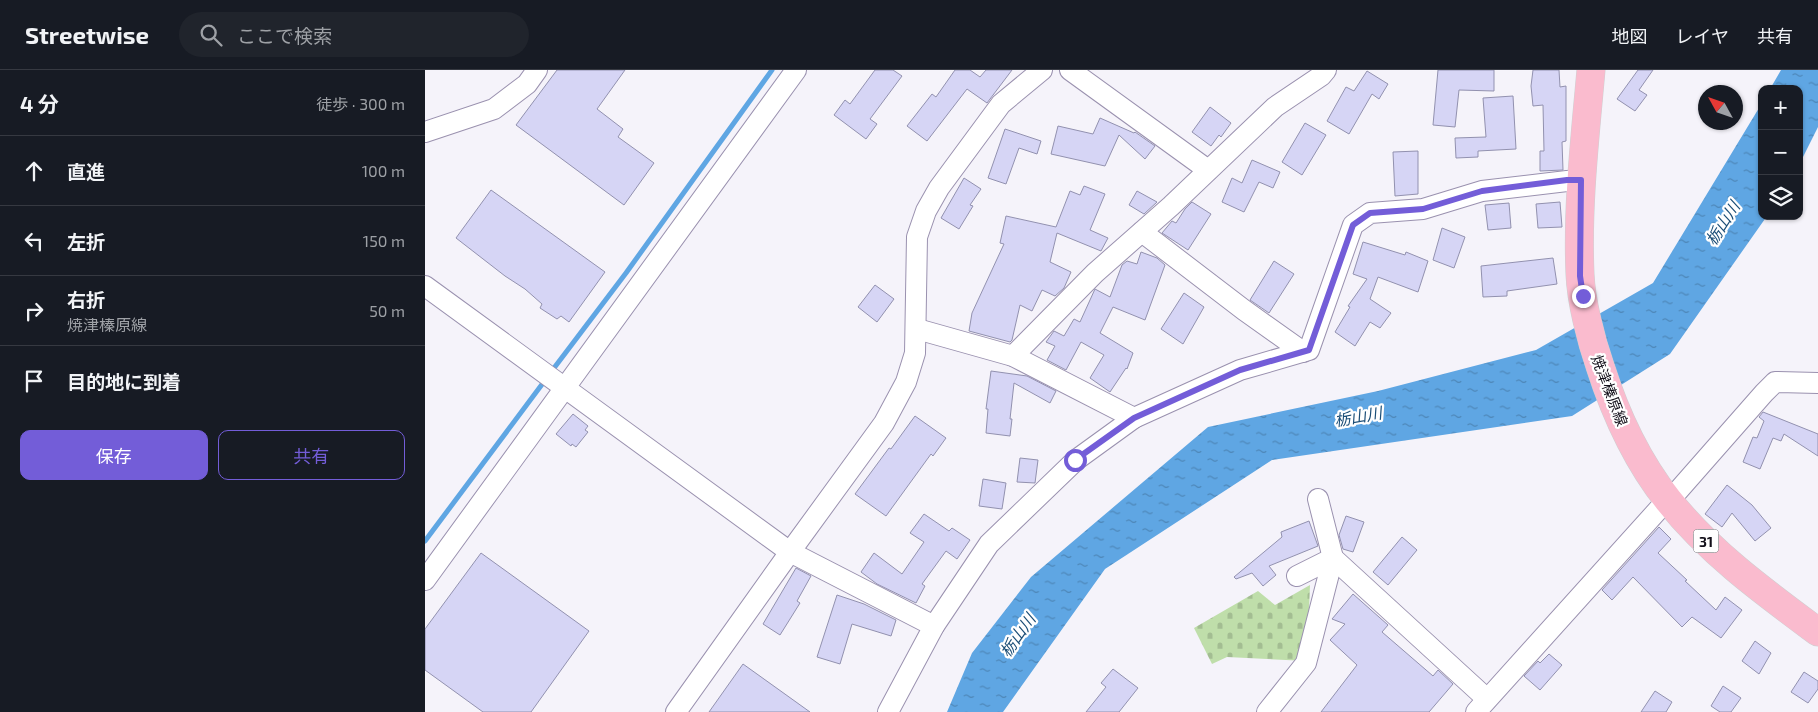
<!DOCTYPE html>
<html lang="ja">
<meta charset="utf-8">
<style>
:root{--surface:#171b24;--page:#20242c;--text:#f1f3f6;--muted:#9ea1a6;--line:#363941;--accent:#735dd8}
body{margin:0;font-family:"Exo 2","Noto Sans JP",sans-serif;background:var(--page);color:var(--text)}
.controls{position:absolute;right:15px;top:15px;display:grid;overflow:hidden;border-radius:10px;box-shadow:0 1px 4px #0004}
.controls button{width:45px;height:45px;display:grid;place-items:center;padding:0;border:0;border-bottom:1px solid var(--line);background:var(--surface);color:var(--text);font:25px sans-serif}
.compass{position:absolute;left:1273px;top:15px;width:45px;height:45px;border-radius:50%;background:var(--surface);box-shadow:0 1px 4px #0004;rotate:310deg}
.stop{position:absolute;width:15px;height:15px;margin:-11px;border:4px solid #735dd8;border-radius:50%;background:#fff}
.stop.end{background:#735dd8;border-color:#fff;box-shadow:0 1px 5px #0008}
.list{margin:0;padding:0;list-style:none}
h2{display:flex;justify-content:space-between;align-items:center;height:65px;margin:0;padding:0 20px;font-size:21px}
h2 small{font-size:16px;font-weight:400;color:var(--muted)}
.list li{display:grid;grid-template-columns:32px 1fr auto;gap:15px;align-items:center;box-sizing:border-box;height:70px;padding:0 20px;border-top:1px solid var(--line)}
.list b{display:block;font-size:19px;white-space:nowrap}
.list p{margin:0;font-size:16px;white-space:nowrap;color:var(--muted)}
.list em{font-size:16px;font-style:normal;color:var(--muted)}
.actions{display:flex;gap:10px;padding:15px 20px}
.actions a{flex:1;padding:11px 0;border:1px solid var(--accent);border-radius:10px;text-align:center;font-size:18px;color:var(--accent)}
.actions .main{background:var(--accent);color:#fff}
.icon{flex:none;width:28px;height:28px;fill:none;stroke:currentColor;stroke-width:2;stroke-linecap:round;stroke-linejoin:round}
.map{position:relative;flex:none;width:1393px;height:642px;overflow:hidden}
header{display:flex;align-items:center;gap:30px;box-sizing:border-box;height:70px;padding:0 25px;background:var(--surface);border-bottom:1px solid var(--line)}
header strong{font-size:24px}
nav{display:flex;gap:28px;margin-inline-start:auto;font-size:18px}
.search{width:350px;height:45px;background:var(--page);display:flex;align-items:center;gap:12px;box-sizing:border-box;padding:0 18px;border-radius:28px;color:var(--muted);font-size:19px}
main{display:flex}
aside{flex:1;background:var(--surface)}
.map>svg:first-child{display:block}
.cemetery{fill:url(#cemetery-stones)}
.water{fill:url(#water-ripples)}
.lines{fill:none;stroke-linecap:round;stroke-linejoin:round}
.stream{stroke:#5fa6e3;stroke-width:5}
.building{fill:#d6d5f5;stroke:#9291af}
.street-casing{stroke:#9a91af;stroke-width:22}
.primary-casing{stroke:#d0cfd1;stroke-width:29}
.street{stroke:#fff;stroke-width:20}
.primary{stroke:#fabbce;stroke-width:28}
.route{stroke:#735dd8;stroke-width:6}
.labels{text-anchor:middle;dominant-baseline:central;stroke-width:4.5;stroke-linejoin:round;paint-order:stroke}
.shield{fill:#fff;stroke:#5a585f;stroke-width:1}
.shield-label{font-size:14px;font-weight:bold;fill:#13101a}
.street-label{font-size:15px;fill:#13101a;stroke:#fff}
.water-label{font-size:16px;font-style:italic;fill:#1b4e77;stroke:#fff}
</style>
<header>
<strong>Streetwise</strong>
<div class="search"><svg class="icon" aria-label="search" viewBox="0 0 24 24"><circle cx="10" cy="10" r="6"/><path d="M15 15l6 6"/></svg>ここで検索</div>
<nav><a>地図</a><a>レイヤ</a><a>共有</a></nav>
</header>
<main>
<aside>
<h2>4 分<small>徒歩 · 300 m</small></h2>
<ul class="list">
<li><svg class="icon" aria-label="ahead" viewBox="0 0 24 24"><path d="M12 20V5M6 11l6-6 6 6"/></svg><div><b>直進</b></div><em>100 m</em></li>
<li><svg class="icon" aria-label="left" viewBox="0 0 24 24"><path d="M17 20v-9H6M10 6l-5 5 5 5"/></svg><div><b>左折</b></div><em>150 m</em></li>
<li><svg class="icon" aria-label="right" viewBox="0 0 24 24"><path d="M7 20v-9h11M14 6l5 5-5 5"/></svg><div><b>右折</b><p>焼津榛原線</p></div><em>50 m</em></li>
<li><svg class="icon" aria-label="arrive" viewBox="0 0 24 24"><path d="M6 21V4h12l-3 4 3 4H6"/></svg><div><b>目的地に到着</b></div></li>
</ul>
<div class="actions"><a class="main">保存</a><a>共有</a></div>
</aside>
<div class="map">
<svg width="1393" height="642" viewBox="0 0 1393 642">
<defs>
<pattern id="cemetery-stones" width="16" height="16" patternUnits="userSpaceOnUse" patternTransform="scale(1.25)"><rect width="16" height="16" fill="#bfdeaa"/><path d="M2 7V4a2 2 0 0 1 4 0v3zM10 15v-3a2 2 0 0 1 4 0v3z" fill="#a3bd92"/></pattern>
<pattern id="water-ripples" width="26" height="14" patternUnits="userSpaceOnUse" patternTransform="scale(1.25)"><rect width="26" height="14" fill="#5fa6e3"/><path d="M2 4q2-2 4 0t4 0M15 11q2-2 4 0t4 0" fill="none" stroke="#4d86b7"/></pattern>
</defs>
<rect width="100%" height="100%" fill="#f5f3fa"/>
<path class="cemetery" d="M885 515 882 591 802 587 787 594 769 558 833 521 850 535Z"/>
<g class="water">
<path d="M1356 0H1393V57L1374 95V19H1345Z"/>
<path d="M1337 33V146H1342L1245 284 1147 346 847 390 680 499 578 642H522L547 583 606 507 783 357 953 321 1111 280 1228 213Z"/>
</g>
<g class="lines">
<g class="stream">
<path d="M126 302 201 203 347 0"/>
<path d="M0 471 121 309"/>
</g>
</g>
<g class="building">
<path d="M132 0H200L172 39 198 59 193 67 229 93 199 135 91 55Z"/>
<path d="M450 0H468L477 6 445 49 452 54 441 69 409 45 420 30 425 34Z"/>
<path d="M530 0H545L555 7 561 0H587L562 33 542 19 502 71 482 56 507 24 511 27Z"/>
<path d="M1013 0H1069V21L1034 20 1030 57 1008 55Z"/>
<path d="M1108 0H1134L1135 17 1141 16V71L1137 72 1138 100 1115 101V81H1119L1118 35 1108 36 1106 16Z"/>
<path d="M1213 0H1228L1214 20 1222 25 1210 41 1192 29Z"/>
<path d="M942 1 963 14 954 29 947 24 924 64 902 51 921 17 929 21Z"/>
<path d="M1088 26 1091 79 1053 81V87L1031 88 1030 68 1061 67 1058 28Z"/>
<path d="M785 37 806 53 796 67 794 65 786 76 767 62Z"/>
<path d="M675 48 709 63 710 62 730 76 720 89 694 65 680 96 626 84 633 56 668 64Z"/>
<path d="M880 53 901 65 877 105 857 92Z"/>
<path d="M580 59 616 71 612 84 594 78 581 114 563 108Z"/>
<path d="M993 81V124L970 126 968 82Z"/>
<path d="M827 90 855 102 848 118 834 112 819 142 797 132 807 108 817 113Z"/>
<path d="M539 108 556 119 545 135 548 136 534 159 516 148Z"/>
<path d="M659 116 680 124 665 160 683 168 676 181 632 163 625 192 646 202 639 218 630 226 617 220 607 241 595 235 587 270 585 272 544 261 547 243 579 174 575 173 581 146 631 157 645 121 655 125Z"/>
<path d="M66 120 180 202 144 252 136 246 132 249 115 238 117 234 100 219 80 206 31 168Z"/>
<path d="M712 121 732 132 719 144 704 135Z"/>
<path d="M767 132 786 144 763 180 737 163 747 151 751 153 760 139Z"/>
<path d="M1135 132 1137 157 1113 158 1111 134Z"/>
<path d="M1084 133 1086 158 1063 160 1060 135Z"/>
<path d="M1017 158 1040 167 1029 198 1008 190Z"/>
<path d="M938 172 980 185 981 182 1003 191 993 222 953 207 945 229 966 243 955 258 945 252 930 276 910 262 925 237 923 236 942 209 928 204Z"/>
<path d="M716 182 732 188 740 195 720 250 688 237 675 263 708 283 702 299 701 298 685 322 665 308 679 285 656 272 641 300 622 290 630 276 621 272 629 261 639 266 649 249 655 252 670 219 685 227 697 195 702 191 712 194Z"/>
<path d="M1128 188 1132 214 1082 221V226L1058 227 1056 196Z"/>
<path d="M849 191 869 204 844 243 825 230Z"/>
<path d="M450 215 469 229 452 252 433 237Z"/>
<path d="M759 223 779 237 758 274 736 259Z"/>
<path d="M566 301 602 306 631 321 625 333 589 313 585 349H587L585 366 561 363 563 339H561Z"/>
<path d="M1338 342 1393 364V386L1359 364 1356 371 1348 368 1335 399 1318 392 1328 367 1332 368 1339 351 1334 347Z"/>
<path d="M148 344 163 356 160 360 163 362 151 377 147 374 146 376 131 364Z"/>
<path d="M490 346 521 368 508 386 506 384 461 446 430 424 464 378 466 379Z"/>
<path d="M595 388 613 390 610 413 592 412Z"/>
<path d="M558 409 581 413 577 439 554 436Z"/>
<path d="M1302 415 1327 435 1346 458 1330 471 1307 443 1297 457 1280 444Z"/>
<path d="M499 444 524 461 527 458 545 470 532 489 521 481 497 514 500 516 491 533 452 514 436 502 449 483 477 504 499 472 485 463Z"/>
<path d="M921 446 939 452 928 482 918 479 914 465Z"/>
<path d="M884 451 893 476 844 496 851 505 838 516 827 503 811 509 809 507 857 467 856 462Z"/>
<path d="M1234 457 1246 469 1233 483 1262 510 1260 511 1291 540 1300 527 1317 540 1296 568 1267 547 1257 557 1208 507 1187 530 1177 520Z"/>
<path d="M977 467 992 480 963 515 948 502Z"/>
<path d="M56 483 164 561 106 642H58L0 600V559Z"/>
<path d="M371 498 386 506 372 531 375 533 355 565 338 554Z"/>
<path d="M928 524 963 555 957 562 1008 606 1013 600 1028 614 1004 642H896L932 595 905 570 920 554 907 549Z"/>
<path d="M412 525 439 534 471 550 466 566 427 554 415 594 392 587Z"/>
<path d="M1330 571 1346 583 1334 604 1317 591Z"/>
<path d="M1124 584 1137 595 1115 620 1099 606 1113 591 1115 593Z"/>
<path d="M318 594 385 642H284Z"/>
<path d="M688 599 713 618 694 642H661L681 617 676 613Z"/>
<path d="M1379 602 1393 611V619L1383 633 1366 622Z"/>
<path d="M1298 616 1316 628 1306 642H1295L1286 636Z"/>
<path d="M1230 621 1247 632 1241 642H1216Z"/>
</g>
<g class="lines">
<g class="street-casing">
<g id="street">
<path d="M645 0 783 100"/>
<path d="M0 62 69 39 102 14 112 0"/>
<path d="M717 162 819 240 878 282"/>
<path d="M0 216 365 482 509 556"/>
<path d="M492 259 588 286 709 348"/>
<path d="M588 286 670 203 746 136 850 37 896 6 901 0"/>
<path d="M872 506 908 488 1062 629"/>
<path d="M0 510 371 0"/>
<path d="M251 642 365 482 459 353 481 312 490 283 492 167 501 141 514 118 576 34 617 0"/>
<path d="M463 642 509 556 564 474 651 390 709 348 815 300 884 280 928 155 945 143 998 139 1057 121 1142 111 1156 110"/>
<path d="M842 642 881 593 908 488 893 429"/>
<path d="M1051 642 1242 430 1252 422 1339 323 1350 312 1393 313"/>
</g>
</g>
<g class="primary-casing">
<path id="primary" d="M1166 0C1160 68 1152 136 1155 204 1156 231 1166 270 1175 296 1190 343 1212 391 1243 430 1285 483 1339 522 1393 562"/>
</g>
<use href="#street" class="street"/>
<use href="#primary" class="primary"/>
</g>
<g class="lines">
<path class="route" d="M650 390 709 348 815 300 884 280 928 155 945 143 998 139 1057 121 1142 110H1156L1155 206 1158 226"/>
</g>
<g class="labels">
<rect class="shield" x="1268.5" y="459.5" width="25" height="23" rx="4"/>
<g class="shield-label">
<text x="1281" y="471">31</text>
</g>
<g class="street-label">
<text transform="translate(1185 320) rotate(69)">焼津榛原線</text>
</g>
<g class="water-label">
<text transform="translate(1297 153) rotate(-57)">栃山川</text>
<text transform="translate(933 346) rotate(-10)">栃山川</text>
<text transform="translate(592 565) rotate(-55)">栃山川</text>
</g>
</g>
</svg>
<div class="controls">
<button>+</button>
<button>−</button>
<button><svg class="icon" aria-label="layers" viewBox="0 0 24 24"><path d="M12 4l9 5-9 5-9-5zM3 14l9 5 9-5"/></svg></button>
</div>
<svg class="compass" viewBox="-18 -18 36 36"><path d="M0-13l5 13h-10z" fill="#e53935"/><path d="M0 13l5-13h-10z" fill="#9ea1a6"/></svg>
<div class="stop" style="left:650px;top:390px"></div>
<div class="stop end" style="left:1158px;top:226px"></div>
</div>
</main>
